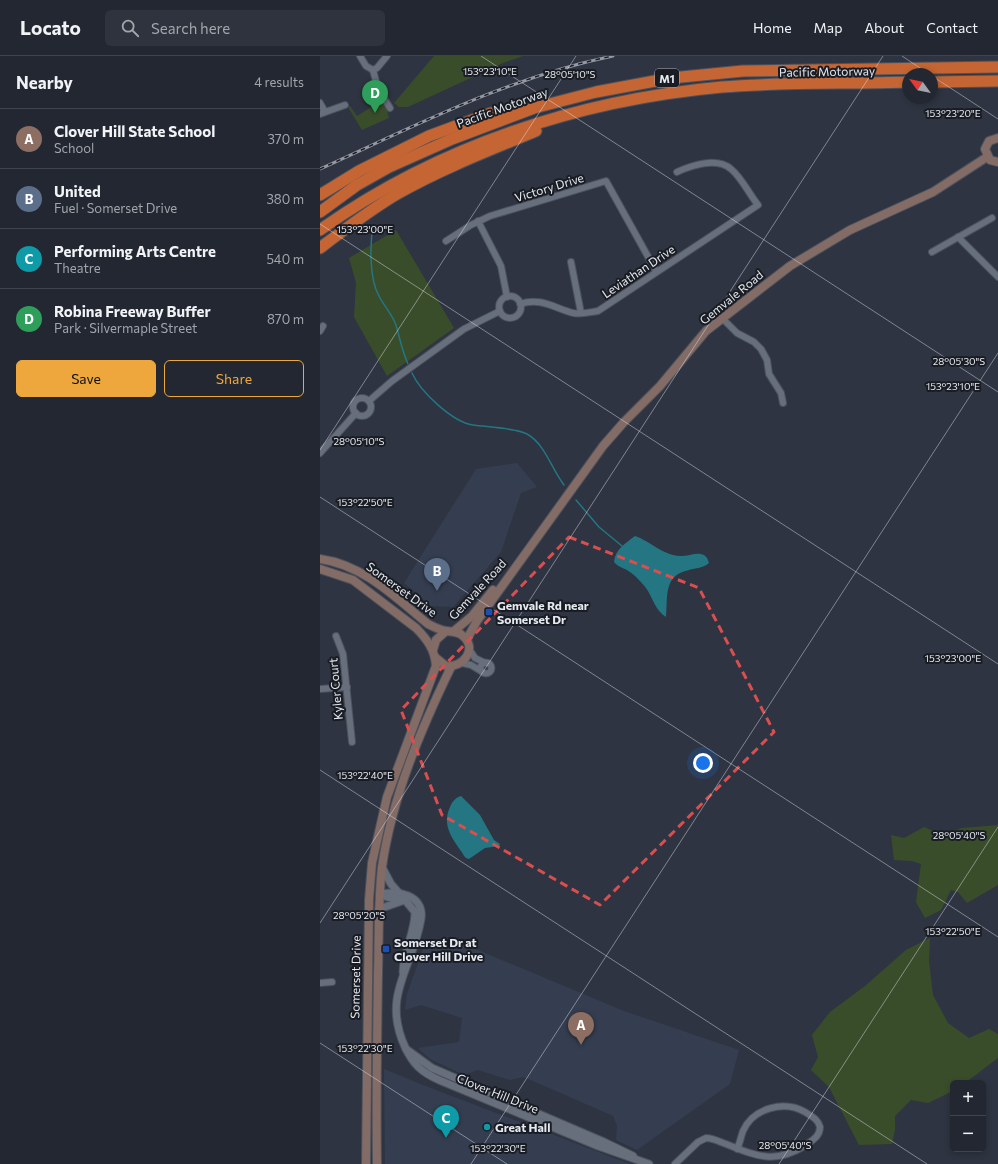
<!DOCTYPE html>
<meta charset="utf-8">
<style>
:root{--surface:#222731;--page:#2e333d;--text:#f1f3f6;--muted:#a2a5ab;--line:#3f444d;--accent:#eea73c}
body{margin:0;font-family:Commissioner,sans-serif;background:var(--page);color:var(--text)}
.controls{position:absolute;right:12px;bottom:12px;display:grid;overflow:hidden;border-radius:6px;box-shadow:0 2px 6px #0003}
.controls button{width:36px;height:36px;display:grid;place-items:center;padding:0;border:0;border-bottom:1px solid var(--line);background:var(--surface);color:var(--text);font:20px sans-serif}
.compass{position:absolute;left:582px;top:12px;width:36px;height:36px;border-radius:50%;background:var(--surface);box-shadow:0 2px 6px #0003;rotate:303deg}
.you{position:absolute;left:383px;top:707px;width:14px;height:14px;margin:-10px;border:3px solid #fff;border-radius:50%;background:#1a73e8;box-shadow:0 0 0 6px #1a73e833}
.badge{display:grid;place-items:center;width:26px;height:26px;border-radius:50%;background:var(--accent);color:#fff;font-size:13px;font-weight:700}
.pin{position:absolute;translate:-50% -33px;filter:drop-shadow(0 1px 2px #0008)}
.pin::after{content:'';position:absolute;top:21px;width:14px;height:12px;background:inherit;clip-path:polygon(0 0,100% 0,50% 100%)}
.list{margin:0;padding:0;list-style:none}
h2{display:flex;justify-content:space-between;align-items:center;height:52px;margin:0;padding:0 16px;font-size:17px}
h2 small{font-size:13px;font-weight:400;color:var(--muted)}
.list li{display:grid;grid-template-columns:26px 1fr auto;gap:12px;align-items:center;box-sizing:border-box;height:60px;padding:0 16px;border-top:1px solid var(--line)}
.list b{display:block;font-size:15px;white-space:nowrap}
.list p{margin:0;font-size:13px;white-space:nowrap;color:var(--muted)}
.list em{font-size:13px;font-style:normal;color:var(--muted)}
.actions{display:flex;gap:8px;padding:12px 16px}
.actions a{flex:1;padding:9px 0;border:1px solid var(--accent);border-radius:6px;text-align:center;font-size:14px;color:var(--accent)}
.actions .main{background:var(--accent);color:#111}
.icon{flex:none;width:22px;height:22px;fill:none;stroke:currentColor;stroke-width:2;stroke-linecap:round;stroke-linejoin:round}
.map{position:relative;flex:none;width:678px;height:1108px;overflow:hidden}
header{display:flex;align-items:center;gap:24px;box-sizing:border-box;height:56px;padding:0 20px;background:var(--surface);border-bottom:1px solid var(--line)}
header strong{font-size:19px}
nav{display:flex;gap:22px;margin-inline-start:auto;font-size:14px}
.search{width:280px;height:36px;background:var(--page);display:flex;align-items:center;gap:10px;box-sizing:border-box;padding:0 14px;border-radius:6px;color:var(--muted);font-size:15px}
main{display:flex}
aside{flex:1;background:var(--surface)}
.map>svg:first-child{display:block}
.built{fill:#353e50}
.green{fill:#3a4d2a}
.water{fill:#247683}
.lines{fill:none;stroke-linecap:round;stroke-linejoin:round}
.stream{stroke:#247683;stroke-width:1.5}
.minor-casing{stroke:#4c515c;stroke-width:8}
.tertiary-casing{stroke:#4c515c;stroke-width:9}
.secondary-casing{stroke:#4c515c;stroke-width:10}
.motorway-casing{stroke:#4c515c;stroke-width:13}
.minor{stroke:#676e7c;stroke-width:6}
.tertiary{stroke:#676e7c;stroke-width:7}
.secondary{stroke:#836b66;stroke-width:8}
.motorway{stroke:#c56533;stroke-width:11}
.rail-casing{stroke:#9498a3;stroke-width:3}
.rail{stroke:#191c22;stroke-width:1.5;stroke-dasharray:4.5;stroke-linecap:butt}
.marked{fill:none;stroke:#d94f50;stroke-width:3;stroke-dasharray:8 5;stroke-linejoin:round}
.ticks{fill:none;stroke:#e5e9f1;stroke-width:1;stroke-opacity:0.45}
.transit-dot{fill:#1a4fb4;stroke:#191c22;stroke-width:1.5}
.culture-dot{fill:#0f9aa8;stroke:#191c22;stroke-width:1.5}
.labels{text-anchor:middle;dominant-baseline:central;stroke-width:4;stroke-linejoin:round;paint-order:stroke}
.shield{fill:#191c22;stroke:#a8acb3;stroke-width:1}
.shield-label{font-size:11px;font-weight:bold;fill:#e5e9f1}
.street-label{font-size:12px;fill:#e5e9f1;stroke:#191c22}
.poi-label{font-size:12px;font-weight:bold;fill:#e5e9f1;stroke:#191c22;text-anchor:start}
.ticks-label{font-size:10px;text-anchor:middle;fill:#e5e9f1;stroke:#191c22;stroke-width:4;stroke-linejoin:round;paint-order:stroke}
</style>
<header>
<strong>Locato</strong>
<div class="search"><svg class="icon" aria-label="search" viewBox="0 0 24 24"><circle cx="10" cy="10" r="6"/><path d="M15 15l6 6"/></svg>Search here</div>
<nav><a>Home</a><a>Map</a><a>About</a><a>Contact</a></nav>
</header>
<main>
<aside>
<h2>Nearby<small>4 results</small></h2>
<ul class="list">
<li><span class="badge" style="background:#8d6e63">A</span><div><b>Clover Hill State School</b><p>School</p></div><em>370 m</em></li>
<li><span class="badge" style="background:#5c6f8a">B</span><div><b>United</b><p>Fuel · Somerset Drive</p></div><em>380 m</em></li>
<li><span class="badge" style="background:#0f9aa8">C</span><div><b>Performing Arts Centre</b><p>Theatre</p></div><em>540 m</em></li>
<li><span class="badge" style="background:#2e9e5b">D</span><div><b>Robina Freeway Buffer</b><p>Park · Silvermaple Street</p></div><em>870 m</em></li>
</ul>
<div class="actions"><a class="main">Save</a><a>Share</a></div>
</aside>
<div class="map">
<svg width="678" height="1108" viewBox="0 0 678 1108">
<rect width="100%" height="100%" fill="#2e3441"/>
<g class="built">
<path d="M197 407 217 431 201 437 181 496 133 551 111 550 84 527 156 413Z"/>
<path d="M146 889 304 955 419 994 410 1028 317 1094 296 1084 297 1070 293 1060 204 1021 190 1024 158 1014 144 1019 110 1003 98 992 139 986 142 962 101 949 85 954 87 938 103 893Z"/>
<path d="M64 1013 103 1029 310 1108H65Z"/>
</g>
<g class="green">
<path d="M114 0H203L183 7 88 51H79L74 47Z"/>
<path d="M61 45 67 54 69 62 42 74 28 51 30 50 37 60Z"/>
<path d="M76 174 134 272 67 320 34 261 36 227 29 202Z"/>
<path d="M678 769V829L647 847 638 836 631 834 621 854 605 862 596 846 601 808 592 805 574 804 571 779 584 782 604 771 622 779 642 772Z"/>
<path d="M610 882 609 905 613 939 628 967 649 982 669 973 678 978V1002L645 1027H633V1035L608 1047 591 1044 575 1060V1074L572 1088 539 1089 509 1031 491 1014 498 1001 492 979 510 956 545 930 586 894Z"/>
</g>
<g class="water">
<path d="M315 480C330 485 344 500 360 500 370 501 385 491 389 507 383 512 376 512 369 514 343 519 348 541 346 561 335 554 333 542 326 532 322 527 316 520 310 516 305 512 299 512 294 506 295 493 306 487 315 480Z"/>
<path d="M141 740 160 759 174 784 180 788 179 790 165 792 149 803C144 802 144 799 141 795 131 781 122 768 130 751 132 746 135 742 141 740Z"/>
</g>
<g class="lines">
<g class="stream">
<path d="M53 169C50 188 49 223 59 240 64 250 72 258 76 269 80 283 82 295 88 308"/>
<path d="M92 317C100 335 132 366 153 369 166 371 196 372 207 378 225 388 231 412 244 429"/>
<path d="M256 444 279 471 302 490"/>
</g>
<g class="minor-casing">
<g id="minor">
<path d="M40 0 46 10 53 14 57 12 67 0"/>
<path d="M53 14 58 33 70 52"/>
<path d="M0 47 5 56"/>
<path d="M0 58 25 49"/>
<path d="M158 165 181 210 187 241"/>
<path d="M638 181 678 221"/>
<path d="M126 185 151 169 170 160 286 125 336 215"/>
<path d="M612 196 672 162"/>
<path d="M251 206 261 257"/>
<circle cx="190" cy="251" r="11"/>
<path d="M200 248C221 241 234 252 253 257 261 259 270 256 278 255L438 149C429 138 422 122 411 113 397 101 372 109 357 116"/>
<path d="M402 262 417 277 434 286 441 293 447 304 449 318 461 337 463 347"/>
<path d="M0 275 3 270"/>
<circle cx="42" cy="351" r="9"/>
<path d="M49 345 72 325 144 273 180 255"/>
<path d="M0 397 36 357"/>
<path d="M16 580 23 598 32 686"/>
<path d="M149 593 155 602 165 607"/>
<circle cx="166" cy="612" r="5.5"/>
<path d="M142 607 151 609 161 615"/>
<path d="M0 633 27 631"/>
<path d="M0 927 12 926"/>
<path d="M355 1108 378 1086 386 1082C393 1082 400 1086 406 1088 438 1101 456 1108 486 1089 493 1084 500 1080 500 1071 498 1063 491 1060 485 1056 464 1044 433 1052 423 1075 421 1080 420 1087 417 1093"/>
</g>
</g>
<g class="tertiary-casing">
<g id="tertiary">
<path d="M62 811 71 828 79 837"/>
<path d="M60 839C76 833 105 839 101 863 93 912 61 939 85 991 93 1008 101 1016 119 1024L278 1090 329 1108"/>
<path d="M67 841 85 844 95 856C95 877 83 896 83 916"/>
<path d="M59 853 85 844"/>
<path d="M86 993 112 1012 284 1086 313 1100"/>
</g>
</g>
<g class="secondary-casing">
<g id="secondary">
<path d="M678 82 669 85 665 93 670 104 678 106"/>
<path d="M0 503C44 509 76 542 108 568 114 571 119 574 126 575 133 576 138 575 143 580 158 593 143 612 126 610L115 601"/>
<path d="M0 513 33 524 96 572C107 583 115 594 116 610L67 741 52 807 49 844 46 1108"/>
<path d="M134 575 152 560 173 534"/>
<path d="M147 583 157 565 283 390 304 366 340 330 386 275 470 210 530 174 613 136 667 101"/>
<path d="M113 594 116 584 126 575"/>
<path d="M57 1108C56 1044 57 981 58 917 59 882 58 846 62 811 72 741 101 673 131 611"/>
</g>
</g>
<g class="motorway-casing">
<g id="motorway">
<path d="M612 26 678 25"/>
<path d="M0 139 39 115 109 80 171 57 186 62"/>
<path d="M0 156 37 129 69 111 132 83 214 52 276 36 351 22 423 15 678 11"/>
<path d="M0 174C118 90 259 44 402 31 463 26 526 28 588 26"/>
<path d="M0 192C25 173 50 154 77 138 121 113 170 94 216 75"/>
</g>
</g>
<use href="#minor" class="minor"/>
<use href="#tertiary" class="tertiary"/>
<use href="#secondary" class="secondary"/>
<use href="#motorway" class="motorway"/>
<g class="rail-casing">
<path id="rail" d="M0 113C95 70 189 21 293 0"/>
</g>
<use href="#rail" class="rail"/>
</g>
<path class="marked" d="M249 481 379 532 454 676 280 849 122 759 81 654Z"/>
<path class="ticks" d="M161 0 678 336M582 0 609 18M612 20 678 63M0 168 678 608M0 394 256 0M0 441 678 881M0 714 607 1108M0 867 563 0M0 987 187 1108M151 1108 678 297M459 1108 678 771"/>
<g class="transit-dot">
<rect x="165" y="552" width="8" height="8" rx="2"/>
<rect x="62" y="889" width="8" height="8" rx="2"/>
</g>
<circle class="culture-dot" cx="167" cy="1071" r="4"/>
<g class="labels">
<rect class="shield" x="335" y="13" width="24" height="18" rx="3"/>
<g class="shield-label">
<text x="347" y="22">M1</text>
</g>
<g class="street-label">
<text transform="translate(507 15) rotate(-1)">Pacific Motorway</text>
<text transform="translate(182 51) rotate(-20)">Pacific Motorway</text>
<text transform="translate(229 131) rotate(-17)">Victory Drive</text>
<text transform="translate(318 215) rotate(-34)">Leviathan Drive</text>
<text transform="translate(411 241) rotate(-39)">Gemvale Road</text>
<text transform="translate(82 533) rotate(36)">Somerset Drive</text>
<text transform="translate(157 533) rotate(-47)">Gemvale Road</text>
<text transform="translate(15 633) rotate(-95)">Kyler Court</text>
<text transform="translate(35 921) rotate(-89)">Somerset Drive</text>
<text transform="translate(178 1037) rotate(22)">Clover Hill Drive</text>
</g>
<g class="poi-label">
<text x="177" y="549">Gemvale Rd near<tspan x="177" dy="14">Somerset Dr</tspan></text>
<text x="74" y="886">Somerset Dr at<tspan x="74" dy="14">Clover Hill Drive</tspan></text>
<text x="175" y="1071">Great Hall</text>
</g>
</g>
<g class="ticks-label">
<text x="170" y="19">153°23'10"E</text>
<text x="250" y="22">28°05'10"S</text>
<text x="633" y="61">153°23'20"E</text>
<text x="45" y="177">153°23'00"E</text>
<text x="639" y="309">28°05'30"S</text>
<text x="633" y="334">153°23'10"E</text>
<text x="39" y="389">28°05'10"S</text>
<text x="45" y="450">153°22'50"E</text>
<text x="633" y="606">153°23'00"E</text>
<text x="45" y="723">153°22'40"E</text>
<text x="639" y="783">28°05'40"S</text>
<text x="39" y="863">28°05'20"S</text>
<text x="633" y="879">153°22'50"E</text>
<text x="45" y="996">153°22'30"E</text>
<text x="465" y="1093">28°05'40"S</text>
<text x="178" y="1096">153°22'30"E</text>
</g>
</svg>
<div class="controls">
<button>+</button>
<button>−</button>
</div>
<svg class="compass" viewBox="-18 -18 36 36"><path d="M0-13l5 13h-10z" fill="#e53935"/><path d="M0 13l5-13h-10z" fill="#a2a5ab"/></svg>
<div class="you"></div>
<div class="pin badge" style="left:261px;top:989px;background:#8d6e63">A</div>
<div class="pin badge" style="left:117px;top:535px;background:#5c6f8a">B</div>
<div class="pin badge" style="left:126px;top:1082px;background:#0f9aa8">C</div>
<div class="pin badge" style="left:55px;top:57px;background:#2e9e5b">D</div>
</div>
</main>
